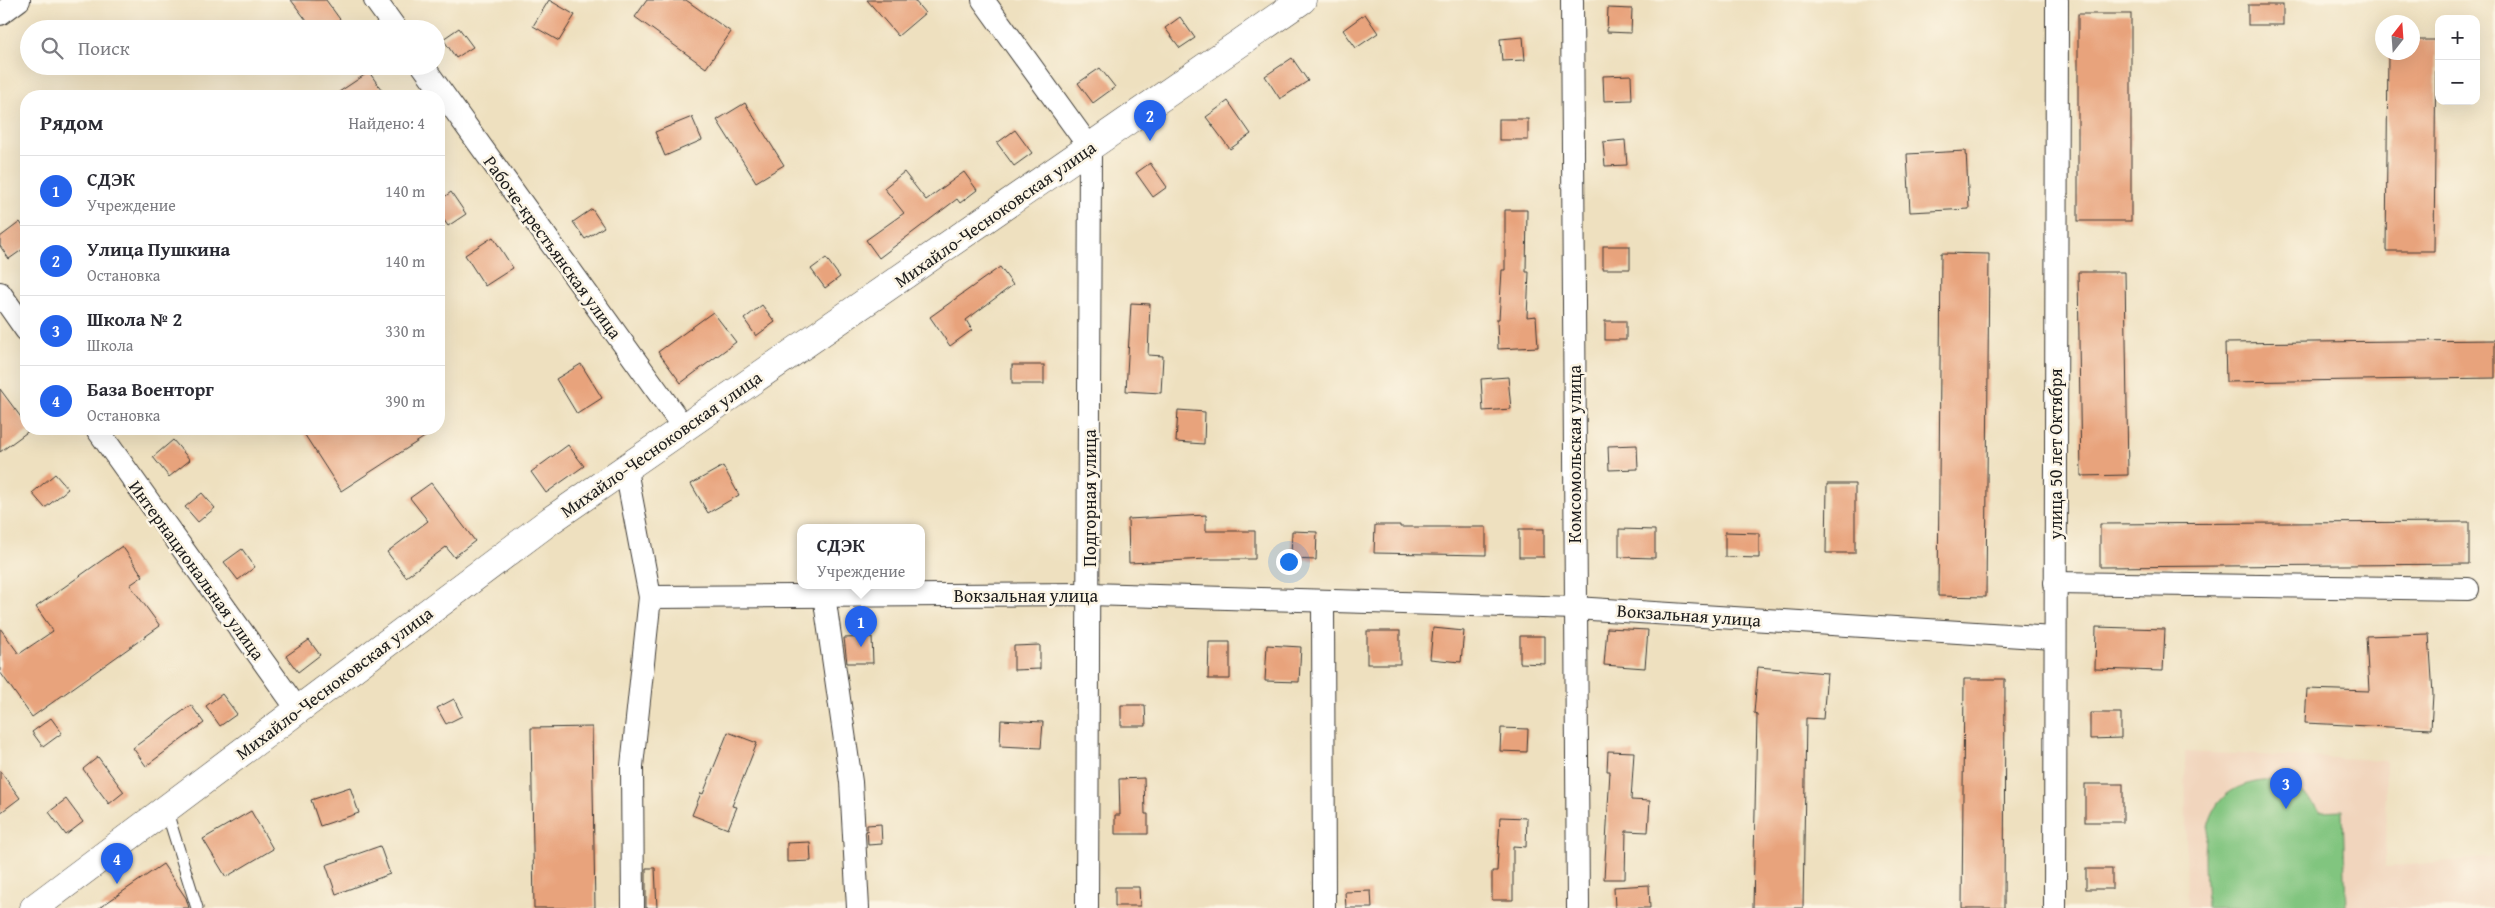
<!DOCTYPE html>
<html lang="ru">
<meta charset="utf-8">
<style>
:root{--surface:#fff;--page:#f7f7f7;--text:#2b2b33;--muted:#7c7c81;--line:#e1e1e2;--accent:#2563eb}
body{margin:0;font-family:"Gentium Book Plus",serif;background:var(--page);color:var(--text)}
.controls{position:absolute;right:15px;top:15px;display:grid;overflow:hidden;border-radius:10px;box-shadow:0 5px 20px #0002}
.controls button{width:45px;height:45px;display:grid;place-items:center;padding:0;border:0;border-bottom:1px solid var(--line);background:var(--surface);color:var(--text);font:25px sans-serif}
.compass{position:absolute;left:2375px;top:15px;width:45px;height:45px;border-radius:50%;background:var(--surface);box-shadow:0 5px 20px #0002;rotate:17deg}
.you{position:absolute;left:1288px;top:561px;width:18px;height:18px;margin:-12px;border:4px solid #fff;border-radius:50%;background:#1a73e8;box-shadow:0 0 0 8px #1a73e833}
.badge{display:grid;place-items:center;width:32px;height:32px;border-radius:50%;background:var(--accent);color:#fff;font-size:16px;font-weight:700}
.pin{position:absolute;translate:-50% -41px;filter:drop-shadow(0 1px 2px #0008)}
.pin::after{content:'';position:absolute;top:26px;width:18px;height:15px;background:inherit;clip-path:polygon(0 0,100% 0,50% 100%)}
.popup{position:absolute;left:797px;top:524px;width:128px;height:65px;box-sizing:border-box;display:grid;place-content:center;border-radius:10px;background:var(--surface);filter:drop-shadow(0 1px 4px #0005);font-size:16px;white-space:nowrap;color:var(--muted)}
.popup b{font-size:19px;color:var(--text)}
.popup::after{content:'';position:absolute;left:50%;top:100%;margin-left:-10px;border:10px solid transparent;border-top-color:var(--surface)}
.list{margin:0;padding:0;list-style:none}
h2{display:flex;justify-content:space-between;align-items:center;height:65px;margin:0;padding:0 20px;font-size:21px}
h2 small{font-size:16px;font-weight:400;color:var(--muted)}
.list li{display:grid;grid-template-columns:32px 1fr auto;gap:15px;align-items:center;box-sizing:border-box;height:70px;padding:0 20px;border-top:1px solid var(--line)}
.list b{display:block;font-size:19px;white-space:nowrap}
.list p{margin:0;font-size:16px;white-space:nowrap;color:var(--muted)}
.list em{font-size:16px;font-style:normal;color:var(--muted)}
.icon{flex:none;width:28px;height:28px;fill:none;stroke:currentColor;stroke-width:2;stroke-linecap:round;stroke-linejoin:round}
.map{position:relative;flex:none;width:2495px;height:908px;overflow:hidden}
.search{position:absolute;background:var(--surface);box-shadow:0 5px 20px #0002;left:20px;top:20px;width:425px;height:55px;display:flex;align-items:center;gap:12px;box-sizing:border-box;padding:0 18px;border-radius:28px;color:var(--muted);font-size:19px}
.panel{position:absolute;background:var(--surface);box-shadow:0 5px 20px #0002;left:20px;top:90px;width:425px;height:345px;border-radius:20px}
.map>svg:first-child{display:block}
.built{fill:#f1d5bd}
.green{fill:#81c57f;stroke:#4e704e}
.building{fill:#e8a37b}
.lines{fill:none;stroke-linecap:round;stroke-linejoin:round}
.lane-casing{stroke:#3c3934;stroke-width:13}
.street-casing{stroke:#3c3934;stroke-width:24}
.secondary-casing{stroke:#3c3934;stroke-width:29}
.lane{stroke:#fff;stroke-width:11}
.street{stroke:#fff;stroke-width:22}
.secondary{stroke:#fff;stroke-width:28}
.labels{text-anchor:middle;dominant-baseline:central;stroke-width:5;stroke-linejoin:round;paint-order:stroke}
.street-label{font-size:18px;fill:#1c1c1c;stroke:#fcf5e5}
</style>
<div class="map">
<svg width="2495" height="908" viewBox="0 0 2495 908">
<rect width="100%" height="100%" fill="#fcf5e5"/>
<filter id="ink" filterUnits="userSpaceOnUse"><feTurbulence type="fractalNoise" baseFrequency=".02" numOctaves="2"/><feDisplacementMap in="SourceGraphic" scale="10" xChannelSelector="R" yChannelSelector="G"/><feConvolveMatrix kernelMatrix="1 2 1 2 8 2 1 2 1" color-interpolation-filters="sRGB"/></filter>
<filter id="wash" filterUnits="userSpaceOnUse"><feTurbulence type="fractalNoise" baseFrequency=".0096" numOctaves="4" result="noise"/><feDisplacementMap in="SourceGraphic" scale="20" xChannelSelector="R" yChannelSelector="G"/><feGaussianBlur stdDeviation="1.12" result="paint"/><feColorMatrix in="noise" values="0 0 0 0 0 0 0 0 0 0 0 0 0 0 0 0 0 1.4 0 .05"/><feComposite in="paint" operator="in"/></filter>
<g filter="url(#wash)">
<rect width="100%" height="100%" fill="#eee0bf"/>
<path class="built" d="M2185 752 2386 760 2385 867 2495 857V908H2187Z"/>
<path class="green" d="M2273 780C2294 786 2306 793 2319 811L2343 810 2346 908H2207C2205 848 2192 784 2273 780Z"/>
<g id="blocks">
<g class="building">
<path d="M291 0H326L347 29H313Z"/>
<path d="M549 0 575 15 559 41 533 26Z"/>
<path d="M647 0H686L731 32 706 68 635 17Z"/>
<path d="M867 0H914L925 13 898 36Z"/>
<rect x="2248" y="5" width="35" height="20"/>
<path d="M1608 8 1632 9 1631 33 1607 32Z"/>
<path d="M1365 14 1378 33 1356 48 1343 30Z"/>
<rect x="2078" y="14" width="53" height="207"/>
<path d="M1180 17 1195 38 1180 48 1165 28Z"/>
<path d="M459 28 473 47 456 58 443 39Z"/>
<path d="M1523 37 1525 60 1502 61 1500 39Z"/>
<path d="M2412 40H2436L2434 251H2386L2388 52H2412Z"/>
<path d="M1292 58 1308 81 1280 99 1265 76Z"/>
<path d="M1100 68 1115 87 1093 103 1078 83Z"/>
<path d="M369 72 386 96H333Z"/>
<path d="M1631 75 1632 100 1604 101 1603 76Z"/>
<path d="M1228 101 1251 134 1230 149 1206 117Z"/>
<path d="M745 103 784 165 756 182 717 120Z"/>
<path d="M692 117 702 140 665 156 655 132Z"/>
<rect x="1499" y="119" width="29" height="21"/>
<path d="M1015 130 1032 153 1014 166 997 143Z"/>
<path d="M1625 140 1627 165 1605 166 1603 142Z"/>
<path d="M1966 151 1969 209 1910 212 1907 154Z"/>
<path d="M1150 163 1167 187 1153 197 1136 173Z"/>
<path d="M904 172 926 200 964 172 977 190 960 203 957 199 879 258 866 240 904 213 884 188Z"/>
<path d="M451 192 466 214 448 226 439 213V201Z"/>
<path d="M592 209 604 227 585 239 573 222Z"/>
<path d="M1505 210H1527L1526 272H1529L1527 317 1536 316 1538 347 1498 349 1497 319H1499L1502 270H1505Z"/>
<path d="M20 222 26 231V247L9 259 0 246V237Z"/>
<path d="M493 237 513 268 485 286 465 255Z"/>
<rect x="1603" y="246" width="27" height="23"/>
<path d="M1941 253 1989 254 1986 597 1938 596Z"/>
<path d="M826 258 840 277 825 288 811 269Z"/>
<path d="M1000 267 1013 285 966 320 972 330 950 346 930 317Z"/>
<path d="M2078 272H2125L2128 475 2081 476Z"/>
<path d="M1131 303 1150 304 1148 355 1163 356 1161 393 1126 391Z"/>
<path d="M762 305 775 322 756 336 744 319Z"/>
<path d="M713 312 736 342 681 383 658 352Z"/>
<rect x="1605" y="321" width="21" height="19"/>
<path d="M2495 340V378L2226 382 2225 343Z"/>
<path d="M581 364 602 398 577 414 556 379Z"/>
<rect x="1012" y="365" width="32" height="19"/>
<path d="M1508 377 1511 409 1483 411 1481 379Z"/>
<path d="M0 389 26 424V429L30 430 0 452Z"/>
<path d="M1178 410 1205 412 1204 444 1176 442Z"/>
<path d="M301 429H437L341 491Z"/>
<path d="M173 440 190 460 169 477 153 457Z"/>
<path d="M568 445 584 466 546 493 531 472Z"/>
<path d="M1637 445 1638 469 1609 470 1608 446Z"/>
<path d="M723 466 739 495 708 513 691 484Z"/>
<path d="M55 474 68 489 45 508 32 493Z"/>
<path d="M431 483 475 541 454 557 446 547 406 577 387 552 428 521 410 498Z"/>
<path d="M1827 484H1855V553H1826Z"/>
<path d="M202 493 215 508 198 522 185 507Z"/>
<path d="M1206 515V531H1255V559H1207L1129 563 1128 519Z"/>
<path d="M2469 522V564L2100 567V524Z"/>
<path d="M1375 525H1400V527H1486V555L1374 553Z"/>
<rect x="1519" y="529" width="25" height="28"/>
<path d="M1619 529 1655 530V558L1619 557Z"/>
<path d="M1292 531 1317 532 1316 560 1291 559Z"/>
<path d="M1725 532 1759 533V558L1725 557Z"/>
<path d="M122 546 143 576 130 585 160 626 32 717 0 672V628L19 654 53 631 36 607Z"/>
<path d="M242 549 255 567 238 580 224 562Z"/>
<path d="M2096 627 2165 629 2163 671 2095 669Z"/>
<path d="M1433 628 1464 631 1461 662 1430 659Z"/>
<path d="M1607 628 1648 630 1645 668 1604 665Z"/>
<rect x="1367" y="631" width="33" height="33"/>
<path d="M2429 634 2433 694 2431 729 2305 723 2307 689 2369 691 2366 636Z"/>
<path d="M1520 636H1545V664L1520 663Z"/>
<path d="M872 637 873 663H847L844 638Z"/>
<path d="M309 640 320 655 298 672 286 656Z"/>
<path d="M1209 642H1230V679H1208Z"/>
<path d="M1040 645V669L1014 670V646Z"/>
<path d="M1267 645 1301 647 1299 682 1265 681Z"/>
<path d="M1758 667 1827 673 1823 719 1806 718 1803 908H1753L1757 714 1754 713Z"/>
<path d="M1964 679H2005L2004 908H1962Z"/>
<path d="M222 694 237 714 220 726 206 706Z"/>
<path d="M454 699 462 716 446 724 437 708Z"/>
<path d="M191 705 204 723 146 766 133 748Z"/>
<path d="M1121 705H1145L1146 726H1121Z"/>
<path d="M2090 713H2121V738L2090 739Z"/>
<path d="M51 718 62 733 43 747 32 732Z"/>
<path d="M1001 720 1043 722 1041 748 1000 746Z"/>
<path d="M592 727 595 908H534L531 728Z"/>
<path d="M1501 728 1528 729 1527 752 1500 751Z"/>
<path d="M728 732 757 743 732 806 737 807 728 829 692 815 701 793 703 794Z"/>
<path d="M1608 751 1634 752 1631 800 1650 801 1648 832 1626 831 1625 879H1604L1610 771H1607Z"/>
<path d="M98 757 124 792 109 804 83 769Z"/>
<path d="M0 771 20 798 0 813Z"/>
<path d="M1144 778 1145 814H1148V834H1115V815H1120L1119 779Z"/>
<rect x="2085" y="784" width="38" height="38"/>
<path d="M350 787 359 813 320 826 311 800Z"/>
<path d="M66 799 83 822 66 835 49 812Z"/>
<path d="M251 811 273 849 226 877 203 839Z"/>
<path d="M1500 817 1527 818 1526 847 1513 846V900H1492V871H1497Z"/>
<path d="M881 824 882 844 868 845 867 825Z"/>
<path d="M810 842 811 861 787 862V843Z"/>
<path d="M380 846 390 874 336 894 326 865Z"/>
<path d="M163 864 186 898 189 908H99Z"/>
<path d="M646 868H655L657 908H646Z"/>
<rect x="2086" y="869" width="26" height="20"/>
<path d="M1649 885 1650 908H1615L1614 887Z"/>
<path d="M1115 887H1139L1140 906H1115Z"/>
<path d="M1371 891 1372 908H1346L1345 892Z"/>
</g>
</g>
</g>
<g filter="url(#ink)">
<use href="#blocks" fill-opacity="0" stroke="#3c3934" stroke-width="1"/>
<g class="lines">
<g class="lane-casing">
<path id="lane" d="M166 809 197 908"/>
</g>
<g class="street-casing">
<g id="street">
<path d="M375 0 396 29"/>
<path d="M983 0 1090 148 1087 908"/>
<path d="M1572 0 1578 908"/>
<path d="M0 14 19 0"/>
<path d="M423 66 684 428"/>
<path d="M0 293 26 330"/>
<path d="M97 429 298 710"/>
<path d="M626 470 650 597 1089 594 1575 608 2054 638"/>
<path d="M2055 583 2468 589"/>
<path d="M824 595 851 782 858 908"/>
<path d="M1323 602 1324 908"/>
<path d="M633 908 632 766 650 597"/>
<path d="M2055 908 2057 0"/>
</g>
</g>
<g class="secondary-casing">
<path id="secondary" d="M34 908 551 520 1302 0"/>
</g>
<use href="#lane" class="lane"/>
<use href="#street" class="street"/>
<use href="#secondary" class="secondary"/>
</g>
</g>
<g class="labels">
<g class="street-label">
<text transform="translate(995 214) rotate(-35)">Михайло-Чесноковская улица</text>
<text transform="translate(553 247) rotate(54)">Рабоче-крестьянская улица</text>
<text transform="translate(661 444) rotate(-35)">Михайло-Чесноковская улица</text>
<text transform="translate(1574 454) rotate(-90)">Комсомольская улица</text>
<text transform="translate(2055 454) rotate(-90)">улица 50 лет Октября</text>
<text transform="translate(1089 498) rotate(-90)">Подгорная улица</text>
<text transform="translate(197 570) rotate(54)">Интернациональная улица</text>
<text x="1026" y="595">Вокзальная улица</text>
<text transform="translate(1689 615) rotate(4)">Вокзальная улица</text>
<text transform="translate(334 683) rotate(-37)">Михайло-Чесноковская улица</text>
</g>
</g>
</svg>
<div class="controls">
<button>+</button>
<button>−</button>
</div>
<svg class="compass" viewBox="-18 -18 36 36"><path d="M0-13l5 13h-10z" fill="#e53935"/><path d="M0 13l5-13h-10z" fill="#7c7c81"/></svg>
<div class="you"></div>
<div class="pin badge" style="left:861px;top:647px">1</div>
<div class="popup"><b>СДЭК</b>Учреждение</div>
<div class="pin badge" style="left:1150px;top:141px">2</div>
<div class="pin badge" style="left:2286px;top:809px">3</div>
<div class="pin badge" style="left:117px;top:884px">4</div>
<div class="search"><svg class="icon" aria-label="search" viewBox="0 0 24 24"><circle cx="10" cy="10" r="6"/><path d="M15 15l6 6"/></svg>Поиск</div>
<section class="panel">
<h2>Рядом<small>Найдено: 4</small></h2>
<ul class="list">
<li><span class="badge">1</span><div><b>СДЭК</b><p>Учреждение</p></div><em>140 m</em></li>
<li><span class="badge">2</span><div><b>Улица Пушкина</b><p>Остановка</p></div><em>140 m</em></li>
<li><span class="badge">3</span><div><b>Школа № 2</b><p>Школа</p></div><em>330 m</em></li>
<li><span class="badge">4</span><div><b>База Военторг</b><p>Остановка</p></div><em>390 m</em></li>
</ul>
</section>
</div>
